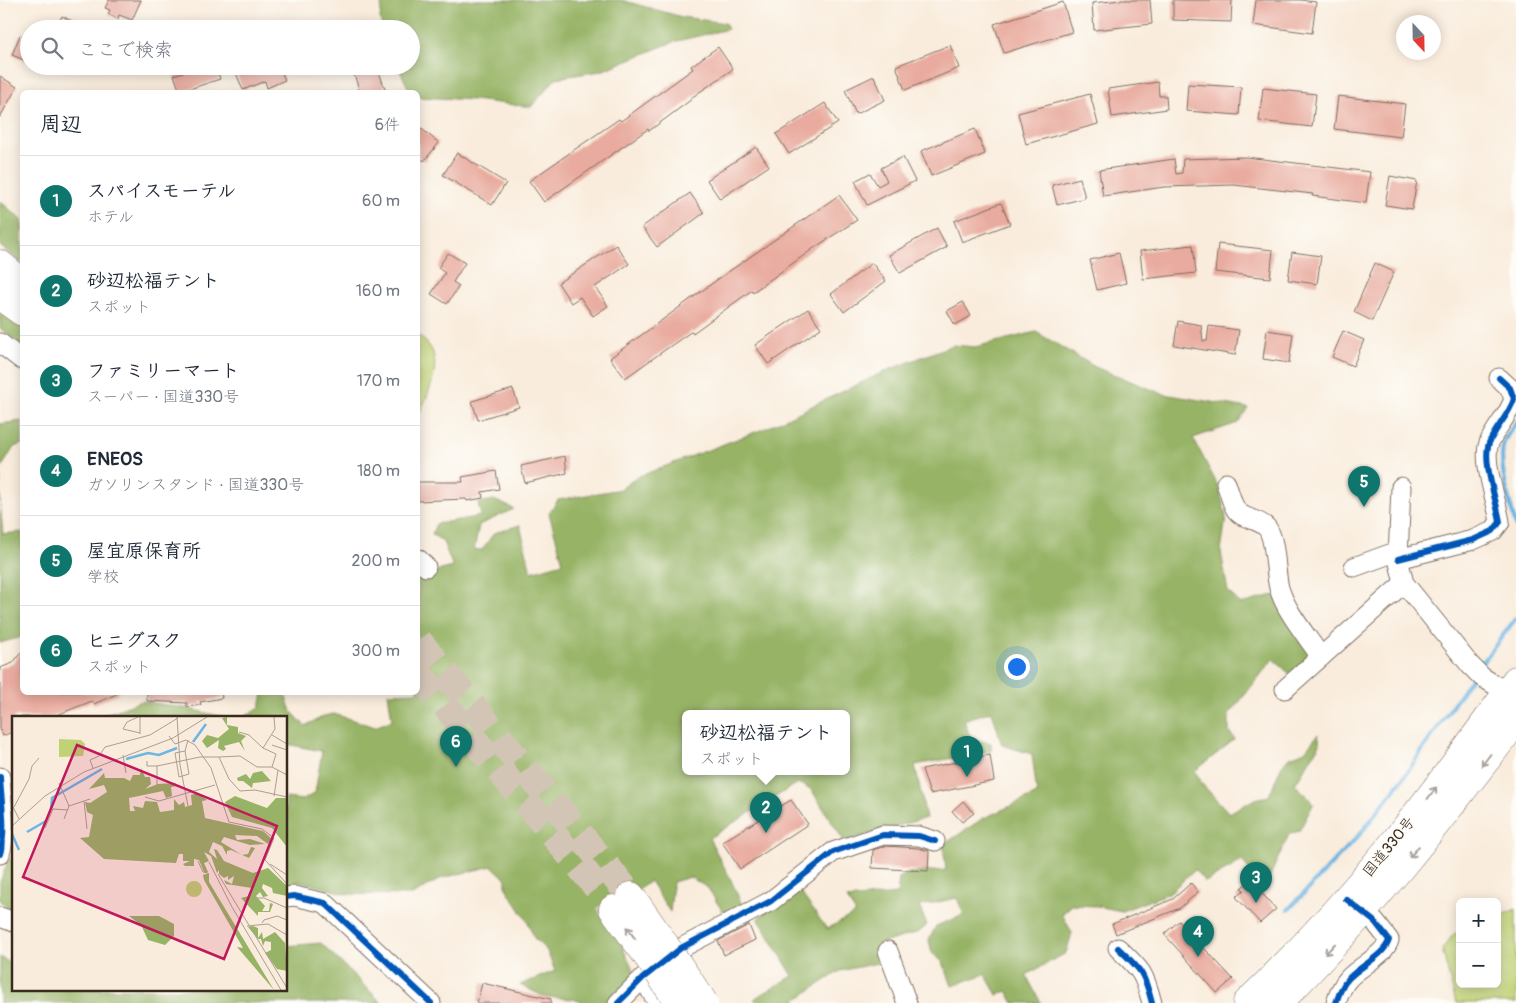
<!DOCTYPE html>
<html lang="ja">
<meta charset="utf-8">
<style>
:root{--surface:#fff;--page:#f6f6f7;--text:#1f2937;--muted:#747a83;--line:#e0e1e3;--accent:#0f766e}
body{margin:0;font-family:Pangolin,"Klee One",sans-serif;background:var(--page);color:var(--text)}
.controls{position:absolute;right:15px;bottom:15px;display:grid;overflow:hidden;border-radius:8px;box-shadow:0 2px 12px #0003}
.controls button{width:45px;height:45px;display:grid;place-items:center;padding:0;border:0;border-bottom:1px solid var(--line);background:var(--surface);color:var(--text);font:25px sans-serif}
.compass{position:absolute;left:1396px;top:15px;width:45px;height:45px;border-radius:50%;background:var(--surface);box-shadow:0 2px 12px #0003;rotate:158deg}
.you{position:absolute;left:1016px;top:666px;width:18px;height:18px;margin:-12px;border:4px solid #fff;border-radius:50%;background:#1a73e8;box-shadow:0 0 0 8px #1a73e833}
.badge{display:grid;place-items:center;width:32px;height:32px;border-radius:50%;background:var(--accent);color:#fff;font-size:16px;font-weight:700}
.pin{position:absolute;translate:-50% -41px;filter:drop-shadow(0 1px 2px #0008)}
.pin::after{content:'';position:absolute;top:26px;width:18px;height:15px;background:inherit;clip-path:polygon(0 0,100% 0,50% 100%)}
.popup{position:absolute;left:682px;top:710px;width:168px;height:65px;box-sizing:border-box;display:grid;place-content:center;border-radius:8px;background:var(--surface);filter:drop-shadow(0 1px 4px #0005);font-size:16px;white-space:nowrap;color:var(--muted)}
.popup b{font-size:19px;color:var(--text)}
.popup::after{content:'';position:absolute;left:50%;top:100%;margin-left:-10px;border:10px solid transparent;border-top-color:var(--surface)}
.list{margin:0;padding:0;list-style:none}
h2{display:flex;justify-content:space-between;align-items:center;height:65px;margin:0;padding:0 20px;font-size:21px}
h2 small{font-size:16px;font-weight:400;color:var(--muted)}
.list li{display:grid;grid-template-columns:32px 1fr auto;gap:15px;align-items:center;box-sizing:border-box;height:90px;padding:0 20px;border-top:1px solid var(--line)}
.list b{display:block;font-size:19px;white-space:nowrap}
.list p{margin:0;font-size:16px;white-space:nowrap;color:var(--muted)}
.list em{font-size:16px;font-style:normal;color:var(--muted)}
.icon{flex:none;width:28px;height:28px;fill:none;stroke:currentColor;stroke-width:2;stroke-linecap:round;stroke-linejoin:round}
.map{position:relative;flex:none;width:1516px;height:1003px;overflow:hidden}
.search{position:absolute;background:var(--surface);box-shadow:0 2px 12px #0003;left:20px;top:20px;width:400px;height:55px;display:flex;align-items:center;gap:12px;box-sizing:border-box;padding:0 18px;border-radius:28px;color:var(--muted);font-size:19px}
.panel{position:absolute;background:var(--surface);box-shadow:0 2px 12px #0003;left:20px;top:90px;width:400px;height:605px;border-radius:8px}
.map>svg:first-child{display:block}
.green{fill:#bfd275;stroke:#7d7e4a}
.forest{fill:#97b466;stroke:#696f42;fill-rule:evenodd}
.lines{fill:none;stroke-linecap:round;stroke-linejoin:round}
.stream{stroke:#6cb5e4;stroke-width:4}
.building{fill:#e9ab9f}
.highway-tunnel{stroke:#d3c5b6;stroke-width:28;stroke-dasharray:28 14;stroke-linecap:butt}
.minor-casing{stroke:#7e6e60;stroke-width:21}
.highway-casing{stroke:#7e6e60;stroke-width:29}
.minor{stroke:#fff;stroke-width:19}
.highway{stroke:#fff;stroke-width:28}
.highway-bridge-casing{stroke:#7e6e60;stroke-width:29;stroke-linecap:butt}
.highway-bridge{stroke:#fff;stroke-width:28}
.cycleway-casing{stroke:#fdfcf7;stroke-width:9}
.cycleway{stroke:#0057b8;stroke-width:6}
.oneway{stroke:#a79f9a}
.labels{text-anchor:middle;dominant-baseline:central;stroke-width:4;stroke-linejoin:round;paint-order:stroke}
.street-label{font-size:15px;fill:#3b2a1e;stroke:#fdfcf7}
.inset-river{fill:none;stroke:#6cb5e4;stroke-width:2.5}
.inset-road{fill:none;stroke:#ad9e90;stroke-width:1}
.view{fill:#c2185b;fill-opacity:0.15;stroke:#c2185b;stroke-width:2.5}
.inset-edge{fill:none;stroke:#3b2a1e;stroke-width:2.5}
</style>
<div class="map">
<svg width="1516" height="1003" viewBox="0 0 1516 1003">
<rect width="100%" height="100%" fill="#fdfcf7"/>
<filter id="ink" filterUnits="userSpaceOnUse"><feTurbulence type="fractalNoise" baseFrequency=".02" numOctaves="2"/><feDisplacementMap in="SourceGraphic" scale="10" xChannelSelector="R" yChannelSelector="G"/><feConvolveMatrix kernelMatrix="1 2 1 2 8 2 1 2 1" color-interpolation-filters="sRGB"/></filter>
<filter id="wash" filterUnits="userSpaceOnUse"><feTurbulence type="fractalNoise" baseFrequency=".0096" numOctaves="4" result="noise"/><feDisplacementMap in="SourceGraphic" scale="20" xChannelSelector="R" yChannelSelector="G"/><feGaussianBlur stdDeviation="1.12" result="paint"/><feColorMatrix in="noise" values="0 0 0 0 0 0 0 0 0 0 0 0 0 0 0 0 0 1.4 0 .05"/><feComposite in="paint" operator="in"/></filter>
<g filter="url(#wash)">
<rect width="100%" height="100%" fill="#f9ecdc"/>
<g class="green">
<path d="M418 335C424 340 431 346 433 353 439 372 428 394 421 410L418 413Z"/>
<path d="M1516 909V1003H1456L1442 949 1454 934 1460 932V984H1497V917Z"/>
</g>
<g class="forest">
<path d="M382 0H621L682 17 725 23 728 29 673 42 601 71 556 78 531 107 474 100 418 97V92H410L398 66H411V29H383L380 19Z"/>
<path d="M0 201 22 220V263L0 246Z"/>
<path d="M0 306 22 322V346L0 328Z"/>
<path d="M1036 332 1095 367 1163 394 1248 408 1238 423 1193 438 1218 486 1226 516 1221 552 1228 592 1241 604 1274 595 1312 654 1290 674 1273 659 1229 715V732L1235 739 1195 771 1202 784 1229 813 1255 799 1269 796 1281 767 1288 758 1305 751 1318 734 1320 744 1295 784 1314 803 1299 831 1289 834 1265 887 1242 861 1205 882 1195 870 1169 893 1122 911 1097 906 1072 905 1062 914 1072 933 1066 953 1026 975 1041 1003H1014L1007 991 997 995 985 974 952 986 943 962 932 953 929 940 936 926 964 915 957 898 919 906 927 925 919 932 879 944 886 961 840 971 791 1003H758L754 999 793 976 758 918 798 889 827 929 856 913 847 899 897 894 899 878 909 873 946 870 943 845 982 819 1037 794 1032 754 1002 745 992 711 964 720 971 739 991 743V751L915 765 926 818 844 841 811 789 798 783 709 838 731 880 742 905 723 912 708 888 690 877 673 882 670 912 650 881 606 914 636 975 610 1003H585L573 999 545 997 520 985 555 971 547 951 534 938 528 922 506 888V879L492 866 442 878 412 895 347 894 299 881 286 885V798L303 800 315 793 322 751 286 744V717H243L260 707 263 694 261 693 284 692 291 711 305 726 324 716 334 714 375 727 392 720 388 693 418 692V576L453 567 443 542 432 534 436 524 481 516 478 503 494 500 514 509 479 525 474 550H482L494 533 520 525 531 572 563 563 549 513 558 500 621 489 637 477 766 428 886 371 953 345 975 347ZM686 714H846V772H686Z"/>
<path d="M22 421V444L14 447 0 470V503L3 534 22 532V637L0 643V424Z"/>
<path d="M142 701 189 709 224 717H98Z"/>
<path d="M9 859 14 860V915L0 901V882Z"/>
<path d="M321 943 382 1003H0V957L14 965V989H286V946Z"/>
</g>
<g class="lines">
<g class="stream">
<path d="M1516 422C1512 429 1507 435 1504 442 1497 465 1511 504 1516 527"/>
<path d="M1479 667 1516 618"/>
<path d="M1288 910 1361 833 1404 777 1472 677"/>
</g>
</g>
<g id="blocks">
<g class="building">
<path d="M109 0H141L132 20 119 15 118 19 108 14 110 10 105 8Z"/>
<path d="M1122 0H1150L1152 24 1094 30 1092 3Z"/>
<path d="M1173 0H1232L1231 22 1173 20Z"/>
<path d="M1256 0H1300L1316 2 1312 33 1253 25Z"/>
<path d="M1063 2 1072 32 1004 53 994 24Z"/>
<path d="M62 16 88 29H56Z"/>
<path d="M20 35 29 40V62L12 55Z"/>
<path d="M950 45 959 68 905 90 896 66Z"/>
<path d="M718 47 733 69 691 98 692 99 649 131 648 129 544 202 529 181 619 119 621 121 693 69 691 66Z"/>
<path d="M201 66H216L220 79 180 92 174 75Z"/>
<path d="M252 66H256L259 72 273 66H279L285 80 267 88 265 81 243 90 236 73Z"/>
<path d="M351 66H377L386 92H360Z"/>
<path d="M0 76 17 87 0 117Z"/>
<path d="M874 76 885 100 856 114 845 90Z"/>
<path d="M1158 82 1159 96H1166L1167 109 1112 117 1108 89Z"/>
<path d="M1188 84 1241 87 1239 115 1186 111Z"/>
<path d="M1263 88 1316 94 1312 127 1259 121Z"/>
<path d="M1090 94 1098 124 1026 144 1018 113Z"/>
<path d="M1338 96 1405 104 1401 137 1334 129Z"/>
<path d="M825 103 838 123 789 154 776 134Z"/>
<path d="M418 126 439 143 424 161 418 156Z"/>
<path d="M975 129 985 154 931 176 921 151Z"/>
<path d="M756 147 769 166 720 199 707 180Z"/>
<path d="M457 153 506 183 492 205 443 175Z"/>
<path d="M903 157 915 181 867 205 855 181 870 173 878 186 887 181 881 168Z"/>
<path d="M1246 157 1370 172 1366 203 1312 196 1313 194 1234 185 1164 187 1103 196 1099 170 1174 159 1176 174 1182 173 1183 159Z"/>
<path d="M1390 176 1417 181 1412 209 1385 205Z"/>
<path d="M1080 178 1085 198 1057 205 1052 185Z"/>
<path d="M690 193 704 213 657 247 642 227Z"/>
<path d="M839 195 857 220 814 248 753 292 752 290 693 333 692 331 625 378 610 358 721 277Z"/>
<path d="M1001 203 1010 224 962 242 954 221Z"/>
<path d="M937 228 947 247 900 273 889 255Z"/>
<path d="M1218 244 1273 250 1270 278 1215 272Z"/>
<path d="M616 245 629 264 595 287 608 306 593 316 580 297 571 303 558 283Z"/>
<path d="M1193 245 1196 273 1143 279 1140 251Z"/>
<path d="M1292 252 1321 256 1317 284 1288 280Z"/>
<path d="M448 253 465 263 453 282 459 286 447 304 431 294 445 273 438 268Z"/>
<path d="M1119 253 1126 283 1097 290 1090 260Z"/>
<path d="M872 263 886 281 844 312 831 294Z"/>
<path d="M1375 263 1394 272 1372 321 1354 312Z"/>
<path d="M963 302 971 316 955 325 947 311Z"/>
<path d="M808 309 821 328 768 364 755 345Z"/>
<path d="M1178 321 1201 325 1203 341H1207L1209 326 1239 330 1235 355 1174 345Z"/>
<path d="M1267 330 1293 334 1289 363 1263 359Z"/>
<path d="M1343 331 1364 340 1353 366 1332 357Z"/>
<path d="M513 389 519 407 478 420 472 401Z"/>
<path d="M565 456 567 473 525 483 521 466Z"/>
<path d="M496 471 499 489 482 492 483 498 467 501 466 499 418 501V482H463L462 477Z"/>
<path d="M22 651V692H121L94 704 92 701 52 717H14V731L3 736 0 729V668L13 663Z"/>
<path d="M147 692H221L222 698 200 702 201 705 187 707V703L147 701Z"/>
<path d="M990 755 994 781 930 794 922 769Z"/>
<path d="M791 800 808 824 740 869 722 842Z"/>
<path d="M963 801 974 813 962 822 952 811Z"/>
<path d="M885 846 918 848 929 851 928 871 872 868 873 850Z"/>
<path d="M1250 880 1276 909 1260 923 1236 897 1244 890 1241 888Z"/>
<path d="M1191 883 1198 892 1180 908 1116 934 1112 924 1173 899Z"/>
<path d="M1179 921 1233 979 1217 993 1164 934Z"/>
<path d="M749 925 755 940 724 955 718 941Z"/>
<path d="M482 983 551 999V1003H477Z"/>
</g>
</g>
</g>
<g filter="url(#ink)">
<use href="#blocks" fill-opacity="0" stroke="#7e6e60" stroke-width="1"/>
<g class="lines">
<g class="highway-tunnel">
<path d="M418 641 631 896"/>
<path d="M418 673 593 882 613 909"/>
</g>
<g class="minor-casing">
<g id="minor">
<path d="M0 343 22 360"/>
<path d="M1226 483C1229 491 1231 501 1235 508 1241 520 1259 518 1267 528 1276 539 1275 573 1279 588 1286 612 1307 636 1321 657"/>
<path d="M1401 487 1398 559 1404 583 1470 665 1482 677 1516 698"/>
<path d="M418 559 426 567"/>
<path d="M1398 559 1473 540 1493 531 1500 522C1497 502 1482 461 1489 443 1496 427 1509 415 1514 399L1510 388 1499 378"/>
<path d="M1354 567 1398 551"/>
<path d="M1285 689 1404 583"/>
<path d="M0 777C1 801 7 830 0 854"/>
<path d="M286 897 294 896 325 903 431 1003"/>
<path d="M0 917 14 922"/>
<path d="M1118 948C1141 970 1144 972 1152 1003"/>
<path d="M888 951 907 1003"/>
<path d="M643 978 658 1003"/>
<path d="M618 1003 643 978 681 948 771 901 833 852 883 835 919 836 935 841"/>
<path d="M1336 1003C1339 994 1342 985 1349 978 1360 966 1385 955 1389 940L1375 922 1353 905"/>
</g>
</g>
<g class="highway-casing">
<g id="highway">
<path d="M0 264 22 282"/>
<path d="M0 296 22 312"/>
<path d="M631 896 665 945"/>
<path d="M613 909 648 957"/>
<path d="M1247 1003C1349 906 1435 794 1516 680"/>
<path d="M1278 1003C1366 916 1441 819 1516 721"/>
</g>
</g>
<use href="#minor" class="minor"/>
<use href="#highway" class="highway"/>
<g class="highway-bridge-casing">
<g id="highway-bridge">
<path d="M665 945 704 1003"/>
<path d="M648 957 679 1003"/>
</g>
</g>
<use href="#highway-bridge" class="highway-bridge"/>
<g class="cycleway-casing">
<g id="cycleway">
<path d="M1398 559 1473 540 1493 531 1500 522C1497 502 1482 461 1489 443 1496 427 1509 415 1514 399L1510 388 1499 378"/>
<path d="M0 777C1 801 7 830 0 854"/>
<path d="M286 897 294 896 325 903 431 1003"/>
<path d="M1118 948C1141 970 1144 972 1152 1003"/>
<path d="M618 1003 643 978 681 948 771 901 833 852 883 835 919 836 935 841"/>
<path d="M1336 1003C1339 994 1342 985 1349 978 1360 966 1385 955 1389 940L1375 922 1346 899"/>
</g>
</g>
<use href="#cycleway" class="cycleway"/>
</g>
<defs><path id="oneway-shaft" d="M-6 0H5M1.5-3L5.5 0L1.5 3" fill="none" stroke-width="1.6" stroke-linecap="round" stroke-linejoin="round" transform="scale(1.25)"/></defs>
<g class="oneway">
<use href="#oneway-shaft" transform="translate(1486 760) rotate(127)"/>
<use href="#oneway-shaft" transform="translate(1432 793) rotate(-53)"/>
<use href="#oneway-shaft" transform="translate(1414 852) rotate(130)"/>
<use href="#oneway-shaft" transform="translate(631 933) rotate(-126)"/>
<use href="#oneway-shaft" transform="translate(1330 949) rotate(133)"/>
</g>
</g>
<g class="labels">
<g class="street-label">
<text transform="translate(1389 847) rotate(-51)">国道330号</text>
</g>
</g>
<g transform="translate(12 716)">
<rect width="275" height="275" fill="#f9ecdc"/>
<path d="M47 23 69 24 73 28 71 40 47 41ZM174 173a8 8 0 1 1 16 0a8 8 0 1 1-16 0Z" fill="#bfd275"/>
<path d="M215 1V9L226 11V17L234 20 229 25 233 35 227 26 212 30 214 33 211 35 206 32 207 24 195 32 190 25 195 19 206 22 217 13 210 2ZM129 52 133 61H138L139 68 133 73 146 68 163 67 165 70 159 71 160 80 154 82 151 75 117 82 118 95H123L121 90 131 92 133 85 145 86 148 96 162 94V83L167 89 172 86 173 91 180 89 179 79 186 77 195 84 190 85 193 102 251 115 260 123 256 128 245 120 223 119 225 124 238 123 253 128 238 129 212 121 209 126 230 139 236 138 239 131 243 132 237 142 219 134 215 135V139L210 130 201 126 197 136 205 143 202 133 205 134 212 145 241 157 256 152 275 170V180L261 177 260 172 251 168 250 172 256 180 251 181 248 176 244 180 253 190 250 195H257L258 187 261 188 258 196H246V200L229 182 237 180 240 172 214 168 212 164 220 168 222 160 216 164V160L212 162 207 158V154L205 157 199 140 192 136 197 145 192 147 196 156H192L187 144 182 143V150H173L171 148 178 145H171V138H167L164 147 92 143 68 122 77 121 81 99 75 96 73 86 78 87 95 76 92 69 77 73 92 57 93 62H112L118 65 121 59H128ZM250 55 259 65 241 67 240 72 231 65H226L225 62 234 58 238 63 241 57ZM223 80 255 92 264 82H275V131L260 112 220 101 213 86ZM197 157V166L262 274 225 231 231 232 192 164 191 159ZM117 200H147L162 208V220L153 229 136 224 129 209ZM241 210 246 212V222L250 216 251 223 263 216 273 227 275 255 265 253 253 237 259 234V226L253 225 251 230 249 223H246L236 211Z" fill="#97b466"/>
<path class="inset-river" d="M181 26 194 8M114 43 136 37 147 39 165 32M39 93 40 82 90 53M15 116 34 105M0 118 7 134"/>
<path class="inset-road" d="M126 1 115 6 111 13 128 17M128 1V18M165 1 168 49 176 90M262 1 263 13 251 32 264 38 260 51 275 59M227 16 237 19 251 32M260 19 275 28M157 20 163 28 174 24 183 29 199 52 217 106 250 113 262 122 253 144 275 168M260 29 275 34M173 35 177 58 167 61 163 37 173 35 176 24M111 39 114 57M207 41 228 40 245 51H260M135 45V50H145L188 41H207L217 63 228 75 243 74 275 81M81 52 78 44 87 40 93 31 138 19 166 2M47 67 57 90 52 103M145 69V50M262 80 266 54M133 81 147 85 203 69M72 85 75 113M0 89 7 103M57 90 78 83M2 91 17 63 20 50 27 42M0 110 33 80 72 56 161 22 195 1M33 112 41 93 56 94M186 145 191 156 196 157M197 146 220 191 269 274M258 148 275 159M206 158 275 272M242 182H252L275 192M250 207 252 204 265 200 275 204M235 210 256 208 275 219"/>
<path class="view" d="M65 29 265 110 212 243 11 161Z"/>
<rect width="275" height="275" class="inset-edge"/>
</g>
</svg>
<div class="controls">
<button>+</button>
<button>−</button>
</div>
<svg class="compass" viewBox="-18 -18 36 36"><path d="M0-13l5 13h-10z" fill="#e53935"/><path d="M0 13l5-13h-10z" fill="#747a83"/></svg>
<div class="you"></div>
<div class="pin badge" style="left:967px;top:777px">1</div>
<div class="pin badge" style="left:766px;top:833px">2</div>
<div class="popup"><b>砂辺松福テント</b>スポット</div>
<div class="pin badge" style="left:1256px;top:903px">3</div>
<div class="pin badge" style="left:1198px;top:957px">4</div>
<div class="pin badge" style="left:1364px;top:507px">5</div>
<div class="pin badge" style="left:456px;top:767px">6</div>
<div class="search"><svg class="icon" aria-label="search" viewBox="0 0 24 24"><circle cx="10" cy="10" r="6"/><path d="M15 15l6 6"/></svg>ここで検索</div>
<section class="panel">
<h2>周辺<small>6件</small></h2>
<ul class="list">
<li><span class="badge">1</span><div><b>スパイスモーテル</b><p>ホテル</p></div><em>60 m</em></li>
<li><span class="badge">2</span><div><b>砂辺松福テント</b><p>スポット</p></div><em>160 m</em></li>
<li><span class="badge">3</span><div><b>ファミリーマート</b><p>スーパー · 国道330号</p></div><em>170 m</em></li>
<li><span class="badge">4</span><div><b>ENEOS</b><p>ガソリンスタンド · 国道330号</p></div><em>180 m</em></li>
<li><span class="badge">5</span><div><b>屋宜原保育所</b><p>学校</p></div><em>200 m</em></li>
<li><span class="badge">6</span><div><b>ヒニグスク</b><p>スポット</p></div><em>300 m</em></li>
</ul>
</section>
</div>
